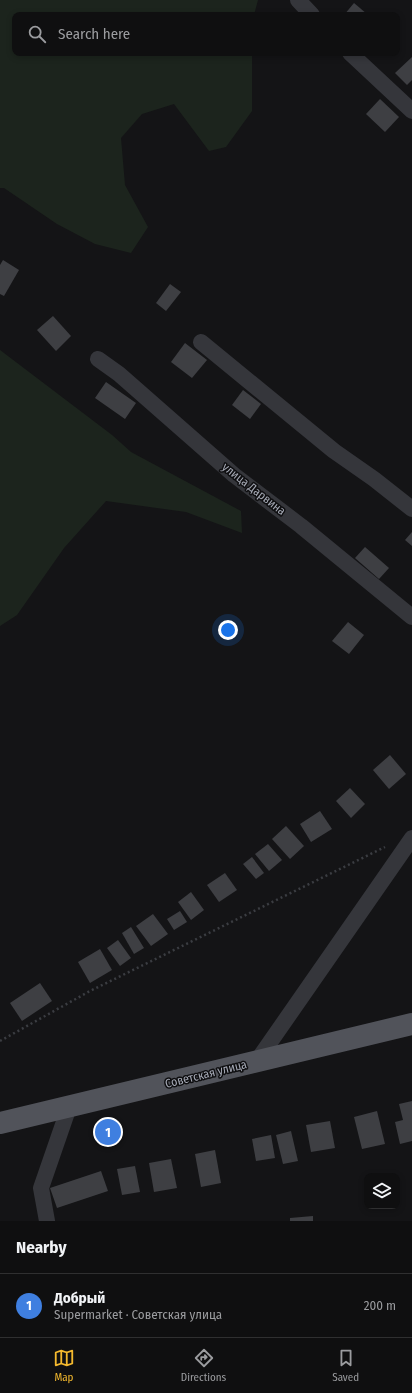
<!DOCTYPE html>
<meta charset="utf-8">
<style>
:root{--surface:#0f0f10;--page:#1d1d1e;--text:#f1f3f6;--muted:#9b9c9f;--line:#2f2f30;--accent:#f4b92e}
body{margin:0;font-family:"Fira Sans Condensed",sans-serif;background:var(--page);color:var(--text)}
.controls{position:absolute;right:12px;bottom:12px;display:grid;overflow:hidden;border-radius:8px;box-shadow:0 2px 6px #0003}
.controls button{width:36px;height:36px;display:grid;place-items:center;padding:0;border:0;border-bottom:1px solid var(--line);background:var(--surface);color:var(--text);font:20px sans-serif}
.you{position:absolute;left:228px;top:630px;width:14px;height:14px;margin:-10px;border:3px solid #fff;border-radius:50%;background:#1a73e8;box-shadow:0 0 0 6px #1a73e833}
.badge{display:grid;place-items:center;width:26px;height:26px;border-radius:50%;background:var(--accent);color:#fff;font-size:13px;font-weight:700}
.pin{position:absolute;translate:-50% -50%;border:2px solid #fff;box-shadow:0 1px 4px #0006}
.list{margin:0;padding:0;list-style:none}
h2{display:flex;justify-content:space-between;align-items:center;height:52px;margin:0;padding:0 16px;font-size:17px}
h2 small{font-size:13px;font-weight:400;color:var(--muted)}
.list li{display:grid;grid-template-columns:26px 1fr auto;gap:12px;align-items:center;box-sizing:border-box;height:64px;padding:0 16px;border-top:1px solid var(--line)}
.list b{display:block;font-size:15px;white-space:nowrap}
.list p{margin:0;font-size:13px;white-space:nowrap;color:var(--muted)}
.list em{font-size:13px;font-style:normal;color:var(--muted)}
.icon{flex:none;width:22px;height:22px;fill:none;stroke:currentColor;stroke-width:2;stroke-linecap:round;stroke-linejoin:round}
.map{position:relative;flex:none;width:412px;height:1221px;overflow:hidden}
.search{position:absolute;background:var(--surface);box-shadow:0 2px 6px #0003;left:12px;right:12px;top:12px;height:44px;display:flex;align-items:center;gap:10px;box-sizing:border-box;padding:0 14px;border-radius:8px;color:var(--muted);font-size:15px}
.sheet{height:116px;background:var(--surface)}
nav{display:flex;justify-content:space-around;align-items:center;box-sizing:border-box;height:56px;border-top:1px solid var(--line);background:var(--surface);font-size:11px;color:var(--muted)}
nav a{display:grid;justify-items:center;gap:2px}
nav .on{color:var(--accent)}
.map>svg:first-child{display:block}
.green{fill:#1c241d}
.building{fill:#3e3f43}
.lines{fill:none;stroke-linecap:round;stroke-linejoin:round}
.path{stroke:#3b3d42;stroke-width:2.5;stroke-dasharray:2 3;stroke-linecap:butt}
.minor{stroke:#35363b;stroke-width:16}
.primary{stroke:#51535a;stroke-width:22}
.labels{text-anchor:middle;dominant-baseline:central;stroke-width:3;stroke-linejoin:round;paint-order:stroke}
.street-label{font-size:12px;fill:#a6aab6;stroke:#0f0f11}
</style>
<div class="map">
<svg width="412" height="1221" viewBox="0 0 412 1221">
<rect width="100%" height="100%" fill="#141416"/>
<g class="green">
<path d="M0 0H258L254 15H15V53H252V111L226 147 209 151 174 104 142 114 121 138 125 185 148 227 131 253 95 244 57 224 4 188H0Z"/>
<path d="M0 350 112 435 131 452 241 511 242 533 186 512 106 501 64 548 17 615 0 626Z"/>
</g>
<g class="building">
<path d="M354 3 367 14V15H344Z"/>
<path d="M412 57V80L407 85 395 73Z"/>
<path d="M380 99 399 117 385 132 366 114Z"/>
<path d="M3 260 19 270 4 296 0 294V265Z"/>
<path d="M170 284 181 292 166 311 156 303Z"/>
<path d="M53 316 71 336 56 351 37 330Z"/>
<path d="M185 343 207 360 192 378 171 362Z"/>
<path d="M106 382 136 403 125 419 95 398Z"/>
<path d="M243 390 261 404 250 419 232 405Z"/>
<path d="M412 532V546L405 540Z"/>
<path d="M365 547 389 568 379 579 355 558Z"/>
<path d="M348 622 364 635 349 654 332 641Z"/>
<path d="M390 755 406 774 389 789 373 770Z"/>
<path d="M350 788 365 804 351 818 336 801Z"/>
<path d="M320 811 332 829 311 842 300 824Z"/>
<path d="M286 826 304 846 290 859 272 839Z"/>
<path d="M268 844 282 860 269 871 255 854Z"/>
<path d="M252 857 264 873 256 879 243 864Z"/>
<path d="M225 873 237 890 219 902 207 885Z"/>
<path d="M191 892 204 910 191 920 178 902Z"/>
<path d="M180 911 187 922 174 930 167 919Z"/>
<path d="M153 914 168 934 151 946 136 926Z"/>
<path d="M131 927 144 948 134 954 122 933Z"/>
<path d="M118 940 131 958 120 966 107 948Z"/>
<path d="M100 949 112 970 90 983 78 962Z"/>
<path d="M40 983 52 1001 22 1021 10 1003Z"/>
<path d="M412 1101V1141L400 1144 395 1122 403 1120 399 1104Z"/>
<path d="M377 1111 385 1144 362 1149 354 1117Z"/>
<path d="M330 1121 335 1148 311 1152 306 1125Z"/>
<path d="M114 1123 118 1136 101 1141 97 1128Z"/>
<path d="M291 1131 298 1161 283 1164 276 1135Z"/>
<path d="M271 1135 275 1158 256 1161 252 1139Z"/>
<path d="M215 1150 221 1183 201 1187 195 1154Z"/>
<path d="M171 1159 177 1188 154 1192 149 1163Z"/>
<path d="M135 1166 140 1192 122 1195 117 1169Z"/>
<path d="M101 1171 108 1191 57 1208 50 1188Z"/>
<path d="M313 1216V1221H290V1218Z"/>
</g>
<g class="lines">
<path class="path" d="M0 1041 90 991 385 847"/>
<g class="minor">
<path d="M298 0 312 15"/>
<path d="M350 53 412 111"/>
<path d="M201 342 334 451 374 479 412 509"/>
<path d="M98 359 119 374 234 475 301 526 412 617"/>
<path d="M257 1061 412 838"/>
<path d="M47 1221 41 1188 69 1107"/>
</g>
<path class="primary" d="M0 1123 412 1024"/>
</g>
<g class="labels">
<g class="street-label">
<text transform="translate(254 489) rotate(38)">улица Дарвина</text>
<text transform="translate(206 1074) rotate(-14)">Советская улица</text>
</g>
</g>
</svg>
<div class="controls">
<button><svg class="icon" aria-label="layers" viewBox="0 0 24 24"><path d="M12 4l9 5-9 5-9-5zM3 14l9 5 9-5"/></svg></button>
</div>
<div class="you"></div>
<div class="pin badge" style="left:108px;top:1132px;background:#3f7fe0">1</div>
<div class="search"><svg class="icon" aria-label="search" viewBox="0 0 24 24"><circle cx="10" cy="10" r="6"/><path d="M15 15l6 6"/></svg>Search here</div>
</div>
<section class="sheet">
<h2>Nearby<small></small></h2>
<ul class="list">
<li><span class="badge" style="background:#3f7fe0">1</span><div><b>Добрый</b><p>Supermarket · Советская улица</p></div><em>200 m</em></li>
</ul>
</section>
<nav>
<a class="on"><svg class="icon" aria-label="map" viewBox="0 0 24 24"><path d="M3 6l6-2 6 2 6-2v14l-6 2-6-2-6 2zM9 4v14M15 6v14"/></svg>Map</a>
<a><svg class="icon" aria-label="directions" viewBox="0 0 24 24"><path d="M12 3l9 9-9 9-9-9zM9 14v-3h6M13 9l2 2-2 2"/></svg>Directions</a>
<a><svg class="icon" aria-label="saved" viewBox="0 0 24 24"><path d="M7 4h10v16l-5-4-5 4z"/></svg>Saved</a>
</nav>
